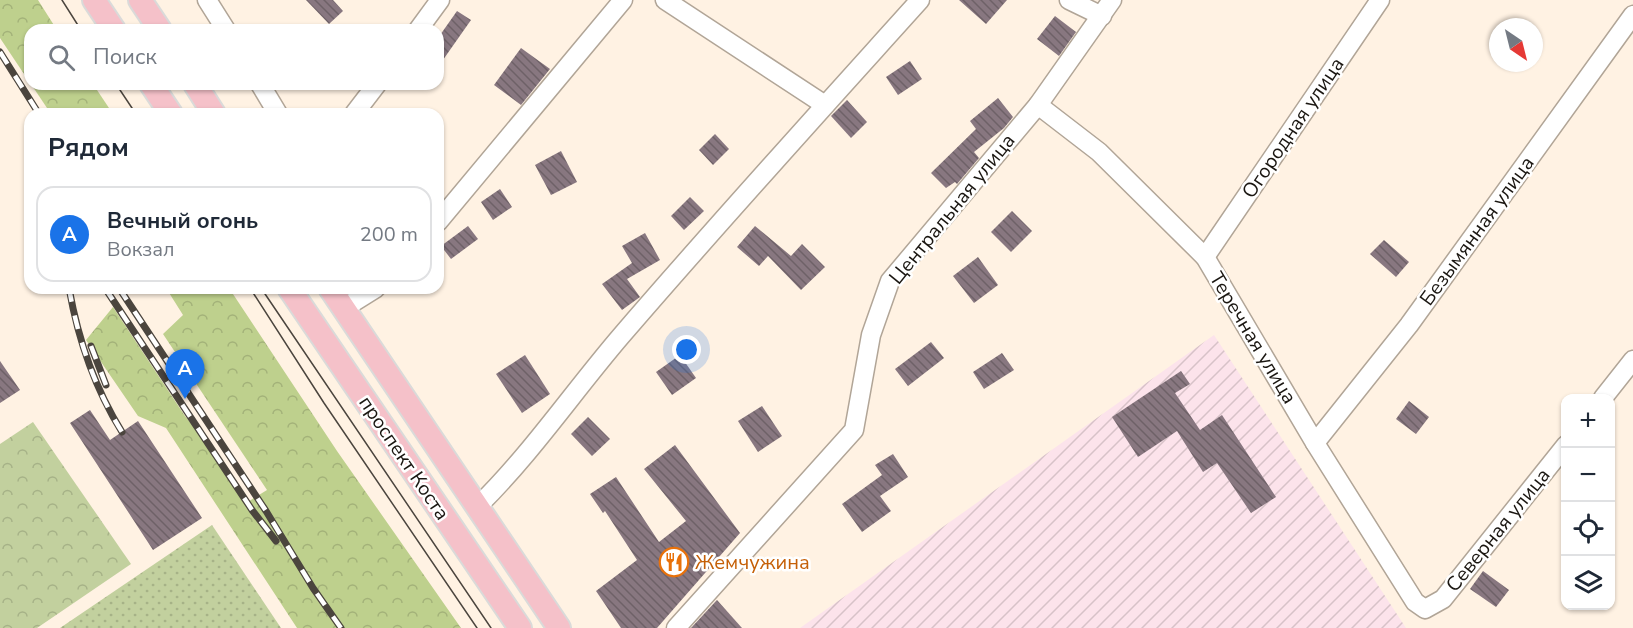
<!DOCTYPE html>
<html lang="ru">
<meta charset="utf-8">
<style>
:root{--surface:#fff;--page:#f6f6f7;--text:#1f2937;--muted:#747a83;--line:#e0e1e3;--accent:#1a73e8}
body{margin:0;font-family:"Nunito Sans",sans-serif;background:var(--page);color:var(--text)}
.controls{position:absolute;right:18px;bottom:18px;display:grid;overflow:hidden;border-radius:12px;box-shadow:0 2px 4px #0004}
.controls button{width:54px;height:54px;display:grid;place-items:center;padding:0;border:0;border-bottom:2px solid var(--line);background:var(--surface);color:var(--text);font:30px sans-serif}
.compass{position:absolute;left:1489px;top:18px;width:54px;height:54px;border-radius:50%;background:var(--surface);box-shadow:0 2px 4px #0004;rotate:145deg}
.you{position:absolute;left:687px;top:350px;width:21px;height:21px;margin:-15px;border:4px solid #fff;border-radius:50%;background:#1a73e8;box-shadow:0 0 0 9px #1a73e833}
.badge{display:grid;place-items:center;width:39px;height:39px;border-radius:50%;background:var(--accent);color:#fff;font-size:20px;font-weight:700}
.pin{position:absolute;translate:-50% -50px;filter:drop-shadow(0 2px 3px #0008)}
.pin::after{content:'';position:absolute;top:32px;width:21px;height:18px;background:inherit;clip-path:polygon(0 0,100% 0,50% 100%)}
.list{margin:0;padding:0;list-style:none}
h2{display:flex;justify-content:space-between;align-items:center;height:78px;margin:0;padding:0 24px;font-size:26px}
h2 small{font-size:20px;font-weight:400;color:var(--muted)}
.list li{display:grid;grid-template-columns:39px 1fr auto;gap:18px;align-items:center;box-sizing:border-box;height:96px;margin:0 12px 12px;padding:0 12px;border:2px solid var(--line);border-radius:18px}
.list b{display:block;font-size:22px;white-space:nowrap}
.list p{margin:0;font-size:20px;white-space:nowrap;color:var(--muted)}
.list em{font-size:20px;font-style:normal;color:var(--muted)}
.icon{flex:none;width:33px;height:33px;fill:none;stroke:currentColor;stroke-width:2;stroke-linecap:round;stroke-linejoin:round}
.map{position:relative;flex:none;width:1633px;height:628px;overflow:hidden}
.search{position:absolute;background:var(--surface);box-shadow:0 2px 4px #0004;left:24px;top:24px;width:420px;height:66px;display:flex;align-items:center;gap:15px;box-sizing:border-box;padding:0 21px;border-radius:18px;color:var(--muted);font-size:22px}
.panel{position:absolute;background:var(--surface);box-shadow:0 2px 4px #0004;left:24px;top:108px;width:420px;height:186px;border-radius:18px}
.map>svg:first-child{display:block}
.industrial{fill:url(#industrial-furrows)}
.grass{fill:url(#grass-dots)}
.forest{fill:url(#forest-crowns)}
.park{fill:url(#park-crowns)}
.building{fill:url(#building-back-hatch)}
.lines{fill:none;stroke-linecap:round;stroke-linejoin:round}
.minor-casing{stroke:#b1a597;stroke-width:21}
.major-casing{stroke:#dadad9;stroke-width:26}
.minor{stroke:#fff;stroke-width:18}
.major{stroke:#f5c1c9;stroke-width:22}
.tram{stroke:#4b453e;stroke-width:1.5}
.rail-casing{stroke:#4b453e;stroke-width:7}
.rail{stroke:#fff;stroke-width:4.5;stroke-dasharray:14;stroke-linecap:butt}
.labels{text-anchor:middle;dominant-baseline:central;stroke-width:5;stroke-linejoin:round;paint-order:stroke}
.street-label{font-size:20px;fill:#1a1611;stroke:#fff}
.food-label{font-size:20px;fill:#c56008;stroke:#fff;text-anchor:start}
</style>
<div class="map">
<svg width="1633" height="628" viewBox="0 0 1633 628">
<defs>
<pattern id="industrial-furrows" width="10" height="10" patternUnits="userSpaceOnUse" patternTransform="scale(1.5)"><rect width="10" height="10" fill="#fce3eb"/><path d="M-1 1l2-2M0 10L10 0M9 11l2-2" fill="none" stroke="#d7c2c8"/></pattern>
<pattern id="grass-dots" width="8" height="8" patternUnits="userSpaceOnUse" patternTransform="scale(1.5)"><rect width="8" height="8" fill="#c2d09e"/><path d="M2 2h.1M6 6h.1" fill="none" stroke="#a6b287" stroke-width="1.8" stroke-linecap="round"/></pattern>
<pattern id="forest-crowns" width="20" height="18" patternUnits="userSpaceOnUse" patternTransform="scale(1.5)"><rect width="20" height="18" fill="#bed08d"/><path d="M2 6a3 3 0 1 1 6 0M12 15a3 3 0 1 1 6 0" fill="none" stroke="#a3b279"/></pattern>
<pattern id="park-crowns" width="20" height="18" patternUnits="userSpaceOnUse" patternTransform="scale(1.5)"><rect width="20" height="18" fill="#c2d09e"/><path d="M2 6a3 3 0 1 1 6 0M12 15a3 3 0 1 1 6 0" fill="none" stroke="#a6b287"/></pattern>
<pattern id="building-back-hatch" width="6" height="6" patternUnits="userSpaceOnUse" patternTransform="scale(1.5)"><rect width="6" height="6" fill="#887780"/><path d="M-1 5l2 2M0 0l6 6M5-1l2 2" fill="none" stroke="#6e6167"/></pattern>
</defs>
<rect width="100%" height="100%" fill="#fff2e3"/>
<path class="industrial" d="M1214 335 1406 628H800Z"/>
<path class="grass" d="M212 525 281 628H60Z"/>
<g class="forest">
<path d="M0 0H38L57 30H30V83L0 38Z"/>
<path d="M31 84H93L113 114H51Z"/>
<path d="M166 288H229L337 451 461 628H297L166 428 138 416 86 340 113 307 185 416 210 446 246 503 267 490 163 334 183 315Z"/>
</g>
<path class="park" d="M33 422 131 564 37 628H0V444Z"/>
<g class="building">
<path d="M306 0H333L343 11 329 24Z"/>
<path d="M959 0H1007L986 24Z"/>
<path d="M457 11 471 20 438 67V38Z"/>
<path d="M1055 16 1076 32 1059 56 1037 39Z"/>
<path d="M521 48 550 69 521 105 494 85Z"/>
<path d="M910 61 922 79 898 95 886 77Z"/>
<path d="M998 98 1013 117 1004 128 974 152 979 158 957 184 955 182 946 188 931 173 976 129 970 121Z"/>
<path d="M847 100 867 122 851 138 831 116Z"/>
<path d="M715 134 729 149 713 165 699 150Z"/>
<path d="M561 151 577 182 551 195 535 165Z"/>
<path d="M500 189 512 207 493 220 481 202Z"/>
<path d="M690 197 704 211 684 230 671 216Z"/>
<path d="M1012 211 1032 231 1011 252 991 232Z"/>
<path d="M468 226 478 239 451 259 441 246Z"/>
<path d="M755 226 791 256 802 244 825 267 801 290 768 256 759 266 737 247Z"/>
<path d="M645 233 660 260 627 279 640 297 622 310 602 284 632 263 622 246Z"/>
<path d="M1384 240 1409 262 1396 277 1370 254Z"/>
<path d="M978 257 998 285 974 303 953 276Z"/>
<path d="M931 342 944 358 908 386 895 369Z"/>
<path d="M1002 353 1014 370 984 389 973 372Z"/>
<path d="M525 355 550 394 522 413 496 374Z"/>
<path d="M680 355 696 378 672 395 656 372Z"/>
<path d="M0 361 20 390 0 403Z"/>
<path d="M1181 371 1190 384 1175 393 1200 430 1222 415 1276 497 1251 513 1217 463 1203 472 1177 431 1138 457 1112 417Z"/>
<path d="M1409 401 1429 417 1416 434 1396 419Z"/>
<path d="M762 406 782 436 758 452 738 421Z"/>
<path d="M90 410 110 440 138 421 202 518 153 550 70 423Z"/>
<path d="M588 417 610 439 592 456 571 434Z"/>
<path d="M675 445 740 533 657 628H621L596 591 637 560 605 511 603 513 590 494 616 477 659 542 686 521 644 469Z"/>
<path d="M893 454 908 477 880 496 891 511 862 532 842 504 882 475 875 465Z"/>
<path d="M1483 571 1509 590 1496 607 1470 589Z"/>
<path d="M717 600 742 628H691L716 601Z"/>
</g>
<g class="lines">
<g class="minor-casing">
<g id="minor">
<path d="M207 0 226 30"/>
<path d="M665 0 825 105"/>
<path d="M1069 0 1102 16"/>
<path d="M418 30 440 0"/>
<path d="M260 84 278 114"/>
<path d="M1038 105 1099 152 1205 257 1315 443 1415 602 1425 609 1443 599 1566 445"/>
<path d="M354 114 377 84"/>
<path d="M438 222 623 0"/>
<path d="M1205 257 1380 0"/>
<path d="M344 308 376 288"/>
<path d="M1603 398 1633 360"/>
<path d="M1315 443 1409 325 1633 15"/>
<path d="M478 506C531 454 573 392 621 336 719 222 820 111 920 0"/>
<path d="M676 628 854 430 871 335 890 281 1038 105 1112 0"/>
</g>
</g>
<g class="major-casing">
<g id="major">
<path d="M94 0 114 30"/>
<path d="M140 0 160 30"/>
<path d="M151 84 171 114"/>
<path d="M195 84 214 114"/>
<path d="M289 288 520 628"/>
<path d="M330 288 559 628"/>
</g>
</g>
<use href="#minor" class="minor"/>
<use href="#major" class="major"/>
<g class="tram">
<path d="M62 0 81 30"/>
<path d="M116 84 136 114"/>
<path d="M250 288 324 403 477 628"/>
<path d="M261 288 491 628"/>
</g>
<g class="rail-casing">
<g id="rail">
<path d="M0 52 39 114"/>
<path d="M69 288C78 339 94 387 122 432"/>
<path d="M105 288 252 510 276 541"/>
<path d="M119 288 266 511 313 588 341 628"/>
<path d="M91 346 106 385"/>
</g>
</g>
<use href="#rail" class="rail"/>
</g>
<defs>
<g id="restaurant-ring" transform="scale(1.5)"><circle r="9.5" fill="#fff" stroke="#e8710a" stroke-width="1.5"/><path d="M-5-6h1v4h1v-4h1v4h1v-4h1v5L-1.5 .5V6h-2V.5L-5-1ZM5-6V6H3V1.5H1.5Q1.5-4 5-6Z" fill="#e8710a"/></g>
</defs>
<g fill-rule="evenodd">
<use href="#restaurant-ring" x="674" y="562"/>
</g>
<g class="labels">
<g class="street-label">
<text transform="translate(1293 128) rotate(-56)">Огородная улица</text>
<text transform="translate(952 209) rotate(-51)">Центральная улица</text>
<text transform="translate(1477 231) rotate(-54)">Безымянная улица</text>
<text transform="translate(1253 338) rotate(59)">Теречная улица</text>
<text transform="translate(404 458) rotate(56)">проспект Коста</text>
<text transform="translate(1498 530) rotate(-51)">Северная улица</text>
</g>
<g class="food-label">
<text x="695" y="562">Жемчужина</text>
</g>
</g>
</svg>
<div class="controls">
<button>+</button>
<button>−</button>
<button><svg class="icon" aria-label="locate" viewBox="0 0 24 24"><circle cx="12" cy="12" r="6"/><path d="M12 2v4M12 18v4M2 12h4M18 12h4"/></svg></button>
<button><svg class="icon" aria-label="layers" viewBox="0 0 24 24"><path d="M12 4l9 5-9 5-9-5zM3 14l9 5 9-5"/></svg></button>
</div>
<svg class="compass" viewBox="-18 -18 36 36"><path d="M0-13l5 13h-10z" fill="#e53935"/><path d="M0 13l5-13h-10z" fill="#747a83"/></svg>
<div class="you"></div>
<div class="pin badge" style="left:185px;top:399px">A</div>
<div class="search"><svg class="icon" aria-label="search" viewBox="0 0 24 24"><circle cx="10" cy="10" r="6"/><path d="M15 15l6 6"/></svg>Поиск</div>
<section class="panel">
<h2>Рядом<small></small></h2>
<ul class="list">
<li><span class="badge">A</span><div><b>Вечный огонь</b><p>Вокзал</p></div><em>200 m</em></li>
</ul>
</section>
</div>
